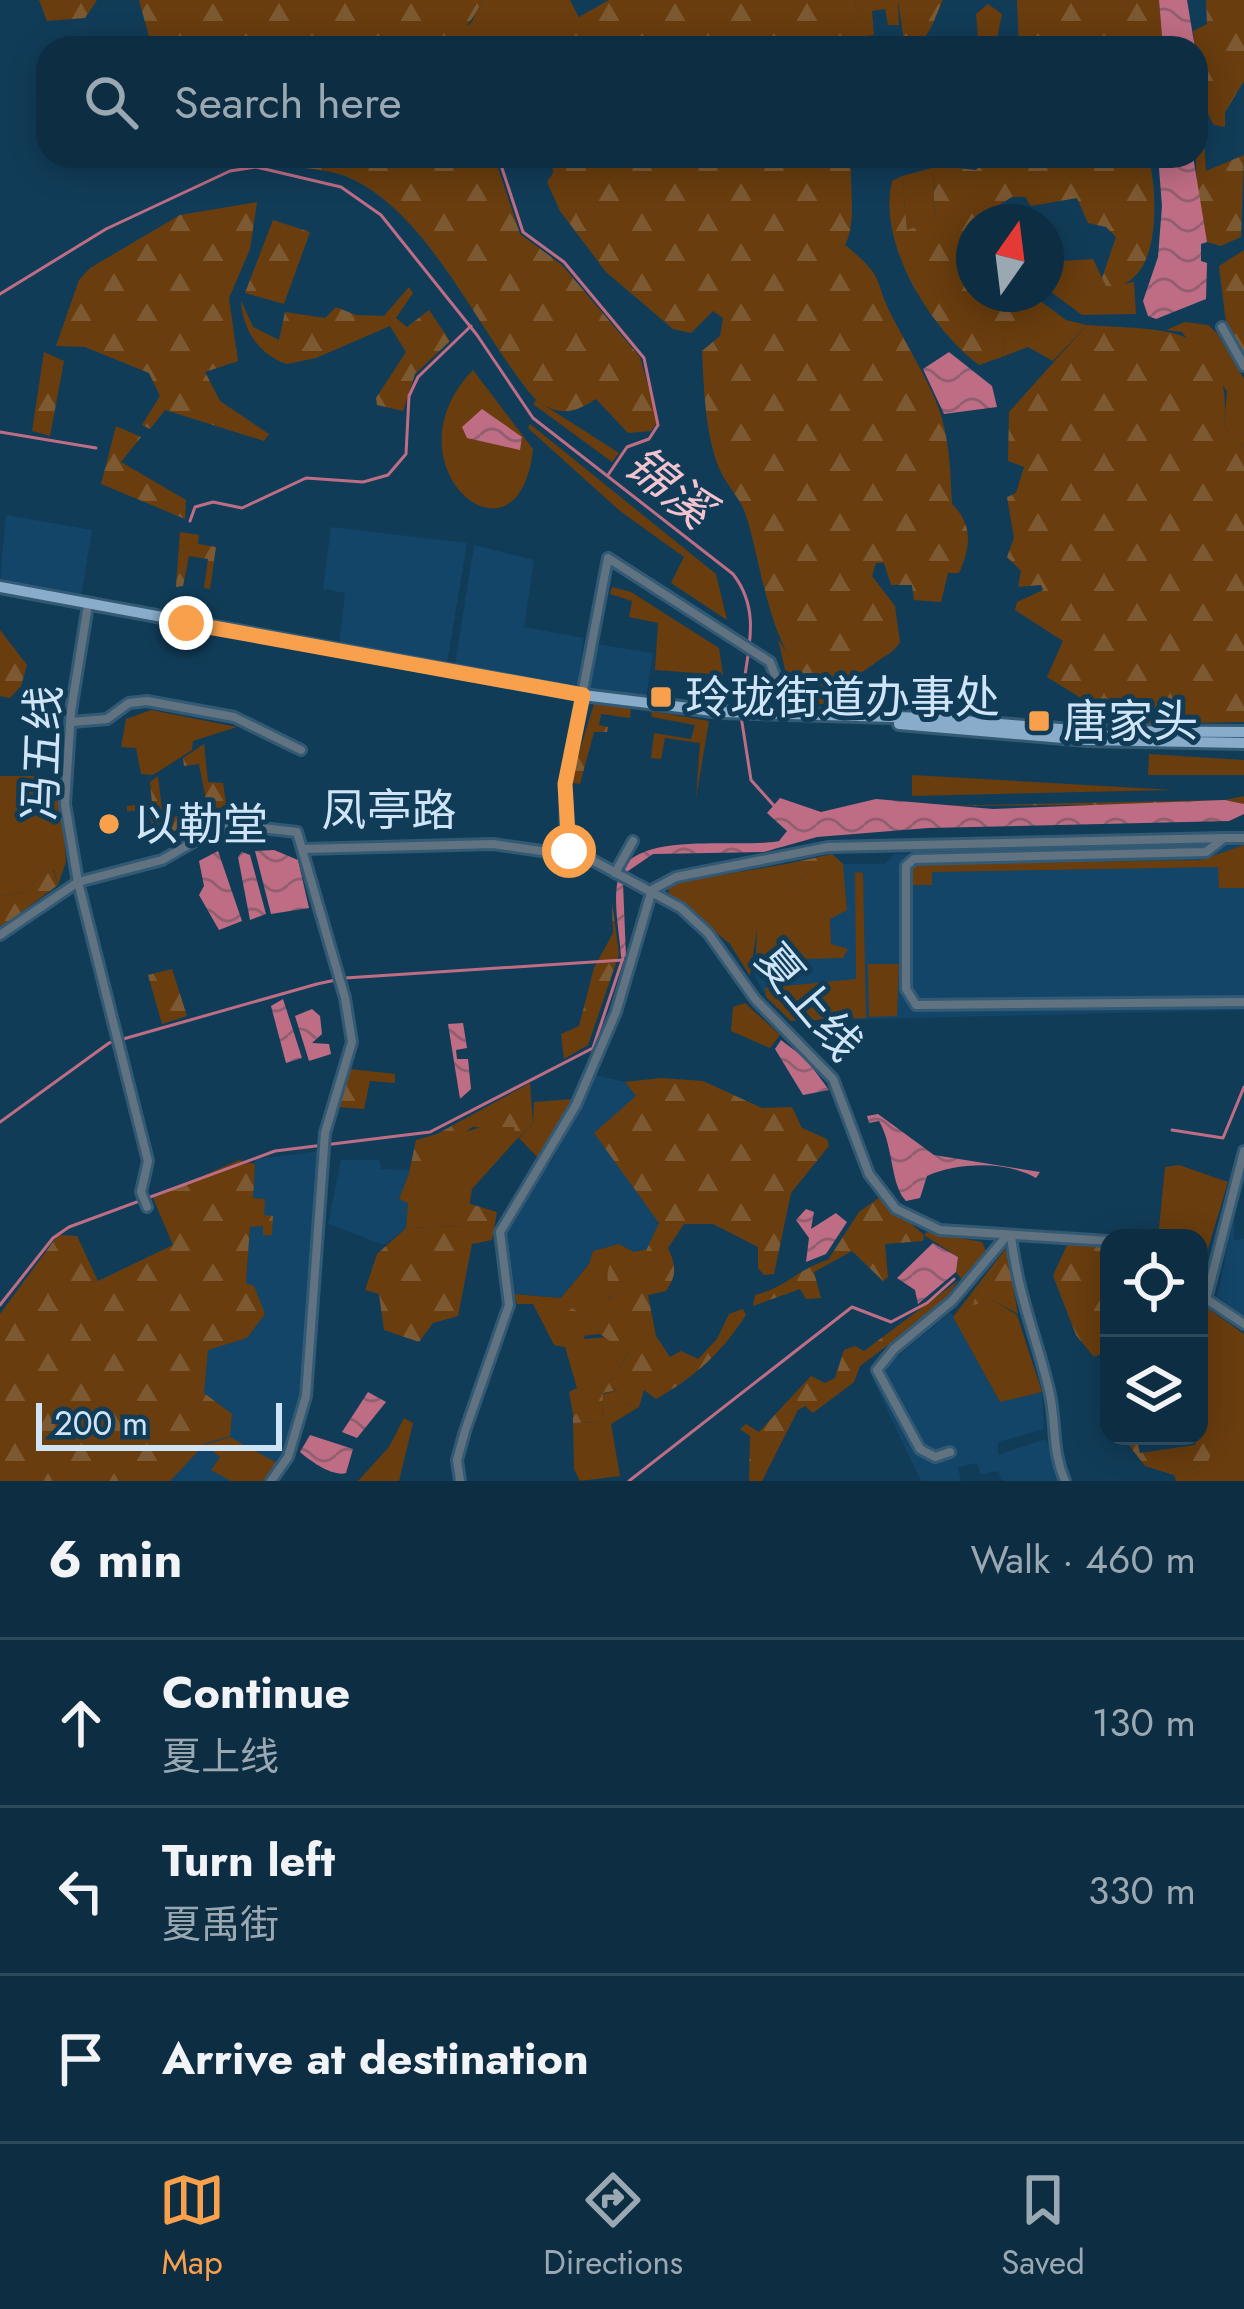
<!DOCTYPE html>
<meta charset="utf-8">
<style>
:root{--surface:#0d2d42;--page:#1b394d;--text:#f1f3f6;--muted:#9aa8b2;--line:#2d495b;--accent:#f8a04b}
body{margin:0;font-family:Jost,"Noto Sans SC",sans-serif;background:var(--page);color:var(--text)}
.controls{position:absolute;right:36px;bottom:36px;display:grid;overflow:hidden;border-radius:24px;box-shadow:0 6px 30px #0003}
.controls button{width:108px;height:108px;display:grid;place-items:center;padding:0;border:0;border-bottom:3px solid var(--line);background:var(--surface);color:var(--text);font:60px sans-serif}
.compass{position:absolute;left:956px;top:204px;width:108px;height:108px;border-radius:50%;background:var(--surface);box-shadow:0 6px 30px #0003;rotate:14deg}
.scale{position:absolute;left:36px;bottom:30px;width:246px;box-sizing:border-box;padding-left:12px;border:6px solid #cfe5f7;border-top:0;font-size:33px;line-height:42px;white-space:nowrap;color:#cfe5f7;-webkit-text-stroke:9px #113c58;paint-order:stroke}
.stop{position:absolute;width:36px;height:36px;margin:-27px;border:9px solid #f8a04b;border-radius:50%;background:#fff}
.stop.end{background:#f8a04b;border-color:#fff;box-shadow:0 3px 12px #0008}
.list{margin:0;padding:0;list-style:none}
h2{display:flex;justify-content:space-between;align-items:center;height:156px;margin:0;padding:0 48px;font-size:51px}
h2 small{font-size:39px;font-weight:400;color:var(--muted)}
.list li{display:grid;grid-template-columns:78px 1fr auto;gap:36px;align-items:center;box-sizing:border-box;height:168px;padding:0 48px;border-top:3px solid var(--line)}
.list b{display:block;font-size:45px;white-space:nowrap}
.list p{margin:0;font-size:39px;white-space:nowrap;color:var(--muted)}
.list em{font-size:39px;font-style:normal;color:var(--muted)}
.icon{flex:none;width:66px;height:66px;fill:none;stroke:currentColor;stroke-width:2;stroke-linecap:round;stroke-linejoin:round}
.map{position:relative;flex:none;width:1244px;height:1481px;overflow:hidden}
.search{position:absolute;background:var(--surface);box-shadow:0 6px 30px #0003;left:36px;right:36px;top:36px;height:132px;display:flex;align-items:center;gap:30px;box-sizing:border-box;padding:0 42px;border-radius:36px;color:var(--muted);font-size:45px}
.sheet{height:660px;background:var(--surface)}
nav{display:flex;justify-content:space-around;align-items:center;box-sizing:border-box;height:168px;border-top:3px solid var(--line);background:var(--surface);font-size:33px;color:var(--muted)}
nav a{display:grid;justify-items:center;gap:6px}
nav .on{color:var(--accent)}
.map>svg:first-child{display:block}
.built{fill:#124567}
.green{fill:#693d0e}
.forest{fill:url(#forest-firs)}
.wetland{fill:url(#wetland-marsh)}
.water{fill:url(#water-waves)}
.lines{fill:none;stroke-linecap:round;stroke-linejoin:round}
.stream{stroke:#bf6d84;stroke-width:3}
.minor-casing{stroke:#335a75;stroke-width:14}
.major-casing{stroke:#335a75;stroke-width:16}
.minor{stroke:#617381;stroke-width:8}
.major{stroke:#88acc9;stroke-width:10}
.route{stroke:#f8a04b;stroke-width:15}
.poi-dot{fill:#f8a04b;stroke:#113c58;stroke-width:4.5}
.labels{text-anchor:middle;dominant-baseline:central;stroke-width:10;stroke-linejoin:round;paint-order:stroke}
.poi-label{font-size:45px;fill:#cfe5f7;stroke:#113c58;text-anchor:start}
.street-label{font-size:45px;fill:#cfe5f7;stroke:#113c58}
.water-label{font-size:48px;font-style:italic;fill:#f3c4cf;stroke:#113c58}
</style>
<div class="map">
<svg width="1244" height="1481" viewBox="0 0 1244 1481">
<defs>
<pattern id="forest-firs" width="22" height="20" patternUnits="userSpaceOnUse" patternTransform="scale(3)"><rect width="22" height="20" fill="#693d0e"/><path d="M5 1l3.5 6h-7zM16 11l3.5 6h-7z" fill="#7d5932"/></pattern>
<pattern id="wetland-marsh" width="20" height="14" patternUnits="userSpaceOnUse" patternTransform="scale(3)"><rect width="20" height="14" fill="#693d0e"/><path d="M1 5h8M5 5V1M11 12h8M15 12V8" fill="none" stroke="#7d5932"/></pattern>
<pattern id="water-waves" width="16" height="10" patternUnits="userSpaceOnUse" patternTransform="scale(3)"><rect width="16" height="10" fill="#bf6d84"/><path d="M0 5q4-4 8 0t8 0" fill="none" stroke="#925f70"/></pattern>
</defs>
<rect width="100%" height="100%" fill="#113c58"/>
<g class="built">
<path d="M6 515 92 530 81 596 0 580Z"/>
<path d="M331 527 467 543 447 663 339 646 345 593 323 589Z"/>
<path d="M474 545 534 560 524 627 584 638 577 689 455 665Z"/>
<path d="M596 644 653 653 646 697 589 690Z"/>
<path d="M1244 845V1010L791 1021 766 997 754 974 760 871 786 864 832 854 844 864H885L894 854Z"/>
<path d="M595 1075 625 1082 636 1096 659 1231 648 1249 634 1252 619 1244 593 1251 589 1264 561 1298 514 1294 504 1234 508 1221 553 1159Z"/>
<path d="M320 1151 303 1396 286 1454 267 1481H170L232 1414 204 1393 208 1349 247 1338 265 1314 246 1284 250 1226H263L264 1215 252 1199 255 1159Z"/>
<path d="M341 1160H379L381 1169 410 1170 400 1199 408 1202 406 1228 384 1245 328 1224Z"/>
<path d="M1234 1217V1240L1244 1239V1315L1217 1297Z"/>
<path d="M951 1312 999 1401 1042 1392 1044 1429 998 1442V1455L1046 1439 1062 1481H1003L998 1471 980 1474 977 1463 958 1467 961 1481H921L872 1378Z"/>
</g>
<g class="green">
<path d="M483 0H570L579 18 546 48H392L400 42 427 48 471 23Z"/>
<path d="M855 0H898L899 25H888L885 9 872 11 874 35 862 37Z"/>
<path d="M988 4 1002 14 995 48H979L976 14Z"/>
<path d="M939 166 933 173 935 220 907 231 902 176Z"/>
<path d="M1093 259 1106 286 1134 282 1136 314 1082 315 1047 289 1046 262Z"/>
<path d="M1031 294 1066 320 1087 325 1053 361 1028 347 1002 357 1004 338 1034 316Z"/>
<path d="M1185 322 1208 325 1217 333 1244 379V448L1224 427 1227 391 1182 332 1166 330Z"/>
<path d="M473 370 533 449C519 581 381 465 473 370Z"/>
<path d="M536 400 619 453 612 462 533 404Z"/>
<path d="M530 424 716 574 727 620 671 583 684 557 620 511 528 428Z"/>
<path d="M612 587 631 592 719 648 723 675 655 670 658 623 629 617 632 601 610 594Z"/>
<path d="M778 639C795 665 806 676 837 683L838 704H793Z"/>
<path d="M151 710 237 727 193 741 192 750 153 775 141 774 136 748 121 747 126 719Z"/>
<path d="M651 711 709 721 696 798 700 743 665 738 661 759 651 758 654 733 691 739 695 725 652 717Z"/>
<path d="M1149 754 1244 760V775H1148Z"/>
<path d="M912 775 1174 790 912 796Z"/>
<path d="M0 776H60L66 862 58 885 54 870H44L26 892 0 896Z"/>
<path d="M1244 845V888H1219L1218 867 932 872V885H910V870L920 864 1201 860Z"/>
<path d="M786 864 787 891 810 870 833 875 843 864 847 910 830 919 831 944 848 949 843 958 756 960 757 929 750 976 730 944 668 894 670 885 680 882Z"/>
<path d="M855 872 863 873 866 1018 791 1021 766 997 765 988 856 979Z"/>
<path d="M868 964H899L897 1016 869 1017Z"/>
<path d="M745 1003 780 1035 770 1048 731 1031 733 1007Z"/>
<path d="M573 1099 539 1159 519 1138 533 1124 534 1102Z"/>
<path d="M489 1124 515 1127 516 1140 472 1189 466 1226 406 1228 408 1203 399 1199 409 1173 414 1181 457 1135Z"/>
<path d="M1179 1165 1228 1182 1199 1279V1238H1158L1165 1167Z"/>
<path d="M927 1232 982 1242 986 1251 963 1281 956 1272 958 1257 924 1235Z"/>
<path d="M619 1244 634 1252 648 1249 638 1268H628L601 1310 588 1319 584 1339 609 1337 628 1354 611 1381 583 1396 582 1412 573 1414 569 1392 577 1388 565 1347 554 1345 533 1304H517L514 1294 561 1298 589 1264 593 1251Z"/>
<path d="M1007 1247 1008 1258 978 1289 974 1304 994 1301 1017 1315 1042 1392 1000 1402 953 1317Z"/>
<path d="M1199 1302 1244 1334V1481H1176L1174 1475 1208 1461 1207 1404 1199 1391Z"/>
<path d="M619 1390 625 1404 639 1407 611 1424 620 1476 580 1481 574 1469 573 1423 602 1422 603 1394Z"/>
<path d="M404 1418 413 1423 399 1481H358L389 1447Z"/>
<path d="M230 1437 277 1463 263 1481H231L211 1470 220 1457 204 1445Z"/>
</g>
<g class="forest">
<path d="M39 0H97L85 18 47 21Z"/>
<path d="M139 0H483C464 38 442 51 400 42L392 48H152Z"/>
<path d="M609 0H855L865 48H546L570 22Z"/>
<path d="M898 0H943C933 19 931 43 905 48Z"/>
<path d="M1017 0H1159L1163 48H1019Z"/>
<path d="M1206 0H1244V81L1225 112V127L1214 125C1198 100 1196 59 1193 31L1207 24Z"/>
<path d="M1204 142 1206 171 1244 155 1241 237 1221 246 1207 242C1196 209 1196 174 1196 144Z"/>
<path d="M256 156H494L520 234 562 265 640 357 658 421 651 431 628 433 596 399C573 414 559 416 536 400 480 336 433 219 354 180 323 164 286 172 256 156Z"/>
<path d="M552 156H852C848 185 858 220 845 245 889 281 871 277 894 320 937 402 949 407 952 504 973 525 971 547 959 573H948L941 602 914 600 912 585H891L884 563H876L872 576 895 606 900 642C893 654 882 657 872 665 774 741 765 561 744 510 738 496 726 484 720 470 705 436 704 388 702 351L720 336 723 318 713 311 691 333 673 329 606 272 560 211 547 182 553 173Z"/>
<path d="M988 156H1148C1159 194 1162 291 1106 286L1102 278 1116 237 1106 227 1088 223 1077 198 1031 206 1025 197H1012L996 207 993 222H974V294H1031L1035 315 1023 337 1004 339 1002 357 979 365C930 328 877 243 892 181L902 176 907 230 935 220 933 172 939 166 976 170Z"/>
<path d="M257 202 250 249 229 298 238 361 205 372 220 401 269 434 264 441 165 410 150 429 142 425 160 396 149 373 85 347 56 346 79 280 90 268 180 215Z"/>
<path d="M273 220 310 232 284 304 245 293Z"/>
<path d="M1244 250V365L1226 323 1219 266Z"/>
<path d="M409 287 413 293 396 318 407 327 429 310 450 341 415 374 403 411 377 405 376 398 406 352 390 326 316 358 287 364C259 355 242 329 241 300L253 327 279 340 285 312 325 318 336 307 356 315 384 316Z"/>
<path d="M1087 325C1165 331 1234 321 1224 427L1244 448V722L1141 724 1142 707 1084 700 1047 677 1063 641 1015 610 1017 602 1043 590 1041 585 1018 587 1021 571 1007 557 1014 538 1007 497 1016 493 1024 467 1008 461 1009 412Z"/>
<path d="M44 352 64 361 50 436 32 431Z"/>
<path d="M116 426 141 437 121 462 186 500 185 519 101 484Z"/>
<path d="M180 532 199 535 198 544 216 547 210 589 204 588 208 559 189 556 183 586 176 587Z"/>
<path d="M0 630 27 665 21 686 10 698 0 696Z"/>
<path d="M594 704 631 708 630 718 601 714 599 725 608 727 607 732H594L580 784 570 782Z"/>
<path d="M204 744 208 782 223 783 228 815C212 815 175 834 154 838L149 810 127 811V806L152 803 150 782 158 776 163 819 208 810 199 764 184 766 183 758Z"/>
<path d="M832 854 843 864 838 873 824 877 810 870 786 892V864Z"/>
<path d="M44 870H53L58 885 0 928V896L26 892Z"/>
<path d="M612 902 619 954 588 1045 564 1059 561 1034 579 1026 594 968 613 933Z"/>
<path d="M172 969 187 1016 162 1024 148 975Z"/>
<path d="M350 1069 395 1074V1083L370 1081 364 1109 337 1107Z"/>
<path d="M661 1078 703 1081 762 1108 792 1107 802 1128 827 1139 829 1146 791 1193 774 1274 764 1275 758 1268V1247L713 1224H684L668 1248C676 1266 677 1275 666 1291L648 1295 656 1336 670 1357 681 1351 698 1359 717 1339 729 1314 743 1309 746 1315C722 1352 695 1377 656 1399L644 1390 639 1407 625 1404 618 1390 603 1393 602 1422 573 1423V1414L582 1412V1396L611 1381 628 1354 600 1334 571 1337 562 1316 572 1308 588 1319 611 1296C606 1281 605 1266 617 1254L628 1267 638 1268 659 1223 594 1133 636 1096 625 1082Z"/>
<path d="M530 1083 533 1124 516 1140 514 1127H472L446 1149 443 1171 432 1182 414 1181 409 1173 416 1140 437 1134Z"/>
<path d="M239 1160 255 1164 253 1198 265 1199 264 1215 273 1216 272 1235H263V1226L250 1227 246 1283 254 1286 265 1314 247 1338 208 1350 204 1393 232 1414 230 1436 206 1443 170 1481H0V1314L58 1235 77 1236 98 1281 173 1245 153 1198Z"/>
<path d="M880 1197 924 1235 923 1241 885 1244 888 1277 883 1281 852 1251 814 1272 821 1298 806 1299 800 1289 753 1306 755 1295C788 1287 797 1269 828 1260L859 1212Z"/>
<path d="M467 1203 497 1212 492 1240 472 1244 458 1316 433 1323 419 1342 384 1330 379 1294 365 1290 377 1254 406 1228 465 1226Z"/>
<path d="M1067 1245 1109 1246V1350L1094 1357 1076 1335 1053 1276Z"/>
<path d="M1008 1258 1018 1314 994 1301 973 1305 978 1289Z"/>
<path d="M959 1280 940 1306 860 1366 854 1382 813 1413 805 1406 798 1410 762 1481H749L750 1436 740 1429 746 1424 759 1432 811 1376 825 1383 835 1378 844 1350 855 1346 864 1351Z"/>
<path d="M1199 1391 1219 1412V1437L1208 1461 1174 1475 1145 1466 1122 1436H1136L1140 1453 1195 1445Z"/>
</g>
<path class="wetland" d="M1244 796V804L934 806 1225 800Z"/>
<g class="water">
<path d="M1159 0H1187L1195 48H1163Z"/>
<path d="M1158 156H1193L1207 242 1201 244V261L1207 263 1206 299 1156 319 1148 316 1143 301 1158 257 1162 206Z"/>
<path d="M949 352 992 386 997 407 944 414 923 369Z"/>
<path d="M482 409 522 437 520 450 467 438 462 427Z"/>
<path d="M780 798 821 812 876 799 993 809 1225 800 1244 804V814L1229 821 928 828 817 837 764 852 653 854 628 871 623 883 626 957H621C620 934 611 895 620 873 638 830 739 849 779 841L787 831 767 813Z"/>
<path d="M274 850 298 860 309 908 271 914 255 851Z"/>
<path d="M218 851 242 921 219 930 199 895 204 886 199 861Z"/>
<path d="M242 852 250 855 266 914 250 920 238 857Z"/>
<path d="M283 999 302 1058 286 1063 271 1006Z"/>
<path d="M312 1009 320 1016 322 1034 312 1043 329 1044 331 1054 309 1061 295 1016Z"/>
<path d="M463 1023 467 1048 456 1050 457 1059H468L471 1089 460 1099 448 1024Z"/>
<path d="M781 1040 806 1059 829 1090 803 1095 775 1049Z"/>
<path d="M878 1114 934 1155 1040 1172 1036 1178C1006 1160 956 1163 927 1176L920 1198 906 1201C890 1184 894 1147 879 1121L869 1123 867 1116Z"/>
<path d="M806 1209 814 1212 811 1229 836 1213 847 1222 826 1254 806 1262 809 1238 796 1220Z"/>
<path d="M933 1243 958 1257 956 1272 918 1304 915 1290 897 1278Z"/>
<path d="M368 1392 386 1402 357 1438 342 1432Z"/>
<path d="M310 1435 353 1449 346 1473C333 1477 310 1461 300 1452Z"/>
</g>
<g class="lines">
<g class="stream">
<path d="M498 156 523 232 564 262 644 358 658 425 649 439 627 447 608 475"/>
<path d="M0 294 106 229 230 171 256 167 341 187 381 215 477 335 533 418 733 574C765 615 744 659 741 707"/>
<path d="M0 432 96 448"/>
<path d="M190 521 195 507 213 502 242 508 306 478 363 482 388 475 406 454 409 396 418 377 471 326"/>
<path d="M741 716 751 780 777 809"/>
<path d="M0 1122 109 1043 317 984 345 978 623 960"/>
<path d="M1172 1130 1223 1138 1244 1087"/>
<path d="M0 1305 53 1238 69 1227 275 1151 430 1132 593 1048 623 958"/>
<path d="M629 1481 852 1307 891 1322 927 1303 954 1279"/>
</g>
<g class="minor-casing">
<g id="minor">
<path d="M1222 327 1244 366"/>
<path d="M88 605 71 711 65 804 78 882 148 1161 141 1192 147 1207"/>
<path d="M72 722 107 719 129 703 147 701 234 717 301 750"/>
<path d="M1244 838H1224L1206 852 914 859 906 866V989L916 1005 1244 1002"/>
<path d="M566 846 681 908 708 933 755 999 833 1079 869 1174 896 1209 940 1230 1109 1241"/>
<path d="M566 846 565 785 608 558 770 662 789 713"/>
<path d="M304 849 493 844 562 854 565 847"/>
<path d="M615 873 633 841"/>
<path d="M0 935 78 882 162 860 216 829 235 825 297 832 345 998 352 1042 325 1133 306 1396 288 1457 271 1481"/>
<path d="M1011 1236C1018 1296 1036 1335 1049 1390 1057 1423 1051 1449 1065 1481"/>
<path d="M1199 1294 1244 1324"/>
<path d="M1206 1299 1244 1151"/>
<path d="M950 1452 935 1457 920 1449 877 1370 894 1349 952 1301 1005 1238"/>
<path d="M460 1481 457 1460 465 1431 509 1305 500 1232 576 1105 616 1012 652 890 676 877 828 847 1224 838"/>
</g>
</g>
<g class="major-casing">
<g id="major">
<path d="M0 587 583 695 721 712 928 718 1083 731 1244 732"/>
<path d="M899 724 1087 740 1244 743"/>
</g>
</g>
<use href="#minor" class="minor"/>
<use href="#major" class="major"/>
</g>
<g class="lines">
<path class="route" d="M186 623 583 695 565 784 569 851"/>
</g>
<g class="poi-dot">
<rect x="649" y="685" width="24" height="24" rx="6"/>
<rect x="1027" y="709" width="24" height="24" rx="6"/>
<circle cx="109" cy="824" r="12"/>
</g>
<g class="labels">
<g class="poi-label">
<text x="685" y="697">玲珑街道办事处</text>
<text x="1063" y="721">唐家头</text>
<text x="133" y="824">以勒堂</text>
</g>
<g class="street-label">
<text transform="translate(42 753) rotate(-88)">冯五线</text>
<text x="389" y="810">凤亭路</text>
<text transform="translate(809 1002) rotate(50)">夏上线</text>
</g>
<g class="water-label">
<text transform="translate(669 487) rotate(39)">锦溪</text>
</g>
</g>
</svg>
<div class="controls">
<button><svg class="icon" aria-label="locate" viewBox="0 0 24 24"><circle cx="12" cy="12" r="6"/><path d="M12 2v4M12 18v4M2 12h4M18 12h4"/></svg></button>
<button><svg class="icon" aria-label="layers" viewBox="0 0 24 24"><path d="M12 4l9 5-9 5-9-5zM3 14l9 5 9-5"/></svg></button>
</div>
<svg class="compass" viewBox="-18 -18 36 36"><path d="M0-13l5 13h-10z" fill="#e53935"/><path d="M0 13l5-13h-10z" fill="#9aa8b2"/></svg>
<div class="scale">200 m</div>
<div class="stop" style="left:569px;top:851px"></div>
<div class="stop end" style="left:186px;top:623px"></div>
<div class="search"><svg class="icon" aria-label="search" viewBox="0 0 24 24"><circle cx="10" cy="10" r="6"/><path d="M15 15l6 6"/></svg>Search here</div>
</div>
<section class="sheet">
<h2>6 min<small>Walk · 460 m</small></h2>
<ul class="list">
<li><svg class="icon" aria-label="ahead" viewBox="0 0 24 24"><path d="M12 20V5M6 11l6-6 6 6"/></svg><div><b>Continue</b><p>夏上线</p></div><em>130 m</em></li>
<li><svg class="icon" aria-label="left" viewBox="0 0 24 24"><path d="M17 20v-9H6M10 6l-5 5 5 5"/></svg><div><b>Turn left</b><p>夏禹街</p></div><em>330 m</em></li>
<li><svg class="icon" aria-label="arrive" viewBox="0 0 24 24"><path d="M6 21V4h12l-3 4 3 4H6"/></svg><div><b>Arrive at destination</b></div></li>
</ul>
</section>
<nav>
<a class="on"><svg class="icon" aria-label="map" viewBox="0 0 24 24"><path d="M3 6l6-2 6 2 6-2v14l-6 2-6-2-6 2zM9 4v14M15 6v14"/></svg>Map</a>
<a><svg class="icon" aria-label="directions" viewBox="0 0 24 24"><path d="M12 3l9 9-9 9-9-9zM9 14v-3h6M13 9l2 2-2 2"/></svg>Directions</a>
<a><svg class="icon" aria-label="saved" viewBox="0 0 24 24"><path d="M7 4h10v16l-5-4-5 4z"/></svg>Saved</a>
</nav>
